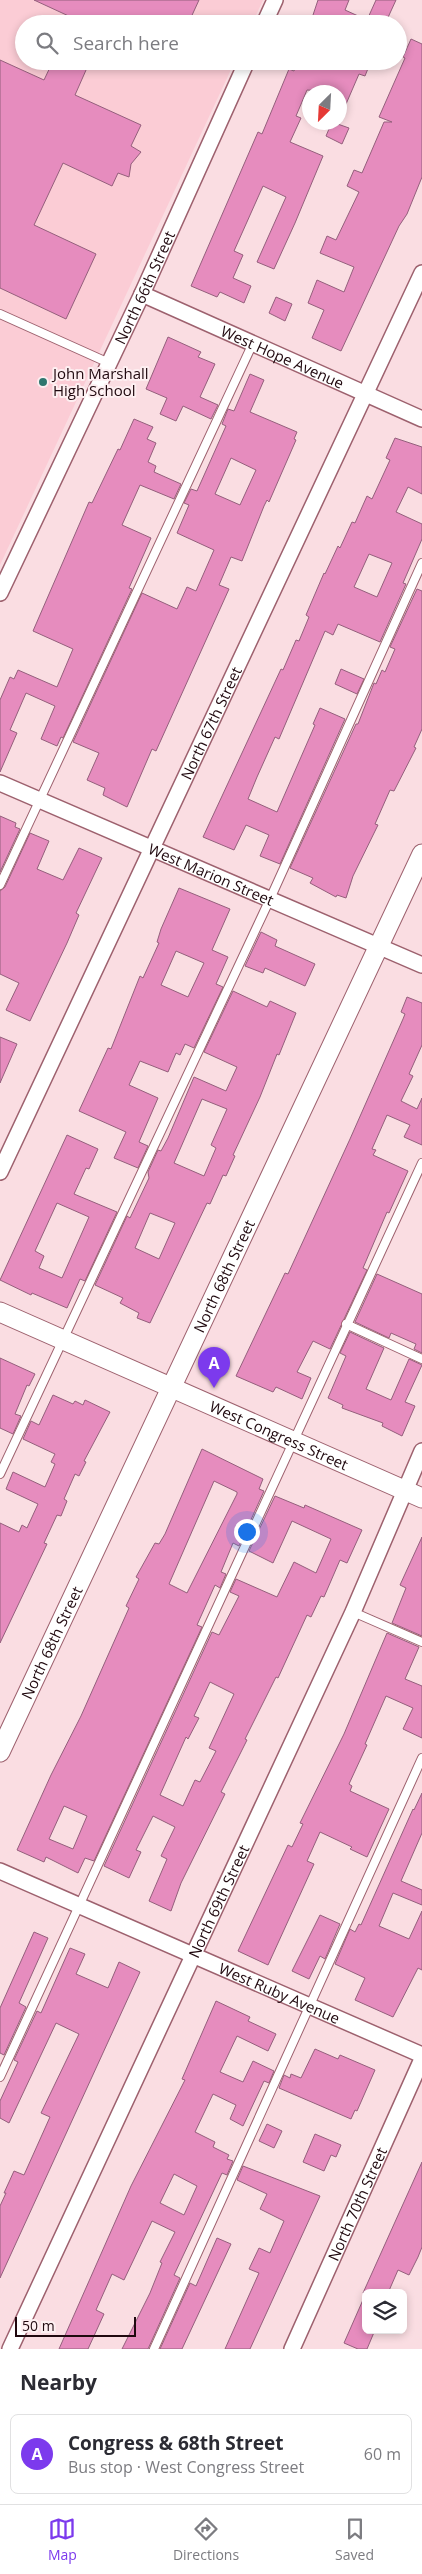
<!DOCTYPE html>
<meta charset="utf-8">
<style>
:root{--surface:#fff;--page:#f2f2f3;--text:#2b2b33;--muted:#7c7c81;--line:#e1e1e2;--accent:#7c3aed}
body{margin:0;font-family:"Open Sans",sans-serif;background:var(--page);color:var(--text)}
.controls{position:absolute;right:15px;bottom:15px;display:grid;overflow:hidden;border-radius:8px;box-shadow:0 2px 8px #0003}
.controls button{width:45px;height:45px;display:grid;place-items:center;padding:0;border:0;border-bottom:1px solid var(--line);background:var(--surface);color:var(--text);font:25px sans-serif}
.compass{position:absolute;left:302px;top:85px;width:45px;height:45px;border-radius:50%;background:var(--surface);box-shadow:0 2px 8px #0003;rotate:204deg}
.scale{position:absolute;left:15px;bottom:12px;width:121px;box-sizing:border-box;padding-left:5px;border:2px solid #20090f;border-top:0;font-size:14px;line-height:18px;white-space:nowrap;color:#20090f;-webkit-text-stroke:4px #fdeff1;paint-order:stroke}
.you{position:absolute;left:246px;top:1531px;width:18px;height:18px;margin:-12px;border:4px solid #fff;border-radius:50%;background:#1a73e8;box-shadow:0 0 0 8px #1a73e833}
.badge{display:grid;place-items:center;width:32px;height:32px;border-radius:50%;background:var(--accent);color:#fff;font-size:16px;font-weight:700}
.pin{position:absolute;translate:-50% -41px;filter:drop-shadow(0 1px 2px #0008)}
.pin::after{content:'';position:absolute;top:26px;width:18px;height:15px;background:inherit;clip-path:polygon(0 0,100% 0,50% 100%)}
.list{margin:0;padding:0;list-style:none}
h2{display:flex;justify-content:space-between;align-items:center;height:65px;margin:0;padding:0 20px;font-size:21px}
h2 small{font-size:16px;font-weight:400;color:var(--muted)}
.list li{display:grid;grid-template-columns:32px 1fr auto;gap:15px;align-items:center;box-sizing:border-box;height:80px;margin:0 10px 10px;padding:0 10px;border:1px solid var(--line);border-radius:8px}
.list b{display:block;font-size:19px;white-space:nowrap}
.list p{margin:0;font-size:16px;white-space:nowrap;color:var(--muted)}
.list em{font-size:16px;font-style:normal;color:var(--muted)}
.icon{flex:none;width:28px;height:28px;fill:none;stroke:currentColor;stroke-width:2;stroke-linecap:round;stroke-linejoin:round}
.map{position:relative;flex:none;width:422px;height:2349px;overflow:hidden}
.search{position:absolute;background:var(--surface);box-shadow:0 2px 8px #0003;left:15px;right:15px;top:15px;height:55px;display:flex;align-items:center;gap:12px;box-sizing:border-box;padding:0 18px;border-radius:28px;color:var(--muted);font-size:19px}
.sheet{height:155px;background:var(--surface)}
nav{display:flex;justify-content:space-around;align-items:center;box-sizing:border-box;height:70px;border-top:1px solid var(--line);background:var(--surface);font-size:14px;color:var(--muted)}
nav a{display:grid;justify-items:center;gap:2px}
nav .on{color:var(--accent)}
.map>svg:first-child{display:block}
.built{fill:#fbccd5}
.building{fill:#e68cbe;stroke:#945f7c;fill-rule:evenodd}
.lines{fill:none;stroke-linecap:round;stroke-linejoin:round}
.service-casing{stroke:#9d616e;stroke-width:10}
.minor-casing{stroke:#9d616e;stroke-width:18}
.tertiary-casing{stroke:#9d616e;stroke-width:21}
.service{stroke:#fff;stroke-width:8}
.minor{stroke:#fff;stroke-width:15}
.tertiary{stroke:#fff;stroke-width:19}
.poi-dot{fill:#2f766f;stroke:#fdeff1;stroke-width:2}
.labels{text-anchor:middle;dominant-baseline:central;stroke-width:4;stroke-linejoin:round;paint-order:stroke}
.street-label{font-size:15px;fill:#20090f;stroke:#fdeff1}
.poi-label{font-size:15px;fill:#20090f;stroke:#fdeff1;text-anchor:start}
</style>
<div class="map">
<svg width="422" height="2349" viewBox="0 0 422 2349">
<rect width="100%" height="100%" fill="#fadde2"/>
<path class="built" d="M0 0H263L252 24H24V61H235L0 565Z"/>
<g class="building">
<path d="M34 0H199L188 24H70L73 18Z"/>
<path d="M318 0H349L345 10 367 20 376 0H396L385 24H310Z"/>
<path d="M411 39 422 44V177L407 214 399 226 341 351 312 338 324 310 308 303 317 280 344 292 354 267 320 253 327 236 336 240 359 192 347 186 354 170 362 173 384 122H392L379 117 405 58 403 57Z"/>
<path d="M0 60 44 80 53 61H90L75 95 141 125 131 146 141 152 131 164 129 177 118 173 112 186 63 163 34 225 96 254 66 319 0 288Z"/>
<path d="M298 61H371L365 76 359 74 340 118V92L307 90 296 116 301 118 290 142 323 156 295 223 274 269 257 262 286 197 263 186 234 251 243 255 233 278 251 286 244 303 220 292 217 297 191 286 258 132 262 134 289 69 294 71Z"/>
<path d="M332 122 349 128 342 144 326 136Z"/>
<path d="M276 297 292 304 285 321 269 313Z"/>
<path d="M168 337 201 352 198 357 215 364 200 397 218 405 211 419 183 406 176 421 160 414 167 398 146 389Z"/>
<path d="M250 374 264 380 250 412 297 432 294 439 296 440 269 502 267 500 264 506 242 561 231 557 219 585 229 589 156 751 152 749 127 807 103 795 105 788 87 780 99 753 73 742 142 593 177 609 187 587 196 591 214 550 177 533 189 505 184 503 191 489 197 491 226 426 222 424 228 409 234 411ZM231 458 256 470 240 505 215 494Z"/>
<path d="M134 419 153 427 147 439 156 443 148 462 156 466 154 472 181 484 174 499 140 485 122 525 151 538 129 588 132 589 63 738 61 737 57 746 41 739 55 706 26 693 10 730 17 733 0 772V700L10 677 14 679 18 670 57 687 73 649 33 631 89 502 92 503 118 449 120 450Z"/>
<path d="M395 438 422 447V494L408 487 396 512 422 524V539L403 583 406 584 380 642 338 624 333 635 325 631 279 739 275 737 257 777 248 799 277 812 315 725 313 724 320 708 345 719 280 864 260 856 269 835 246 825 234 850 203 837 281 669 283 670 296 640 299 641 309 617 306 615 324 573 325 574 338 546 340 548 352 522 355 523 367 496 372 499 390 460 386 458ZM369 554 392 563 377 597 354 587Z"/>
<path d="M417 589 422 591V729L414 747 416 748 394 791 390 790 375 824 378 825 353 876 346 898 337 895 336 897 310 883 313 878 290 868 356 724H358L374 683 376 684 382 670 385 672 395 649 390 647Z"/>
<path d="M341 669 364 679 357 694 335 684Z"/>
<path d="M0 816 16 823 15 827 20 829 0 872Z"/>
<path d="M30 833 49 841 37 869 63 880 79 848 102 858 76 913 79 915 67 943 30 1021 6 1010 19 983 0 974V891L5 887Z"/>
<path d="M179 888 230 909 212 950 228 957 216 984 223 987 194 1048 185 1044 180 1055 176 1053 168 1072 140 1061 129 1085 158 1098 139 1142 148 1146 138 1168 114 1158 126 1132 79 1111 108 1048 111 1049 140 976 143 978 159 943 157 942 161 929ZM176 951 204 963 188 997 161 985Z"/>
<path d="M261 932 277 940 275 946 315 964 305 986 265 968 263 973 245 966Z"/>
<path d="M233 991 267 1007 270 1001 296 1013 279 1055 277 1054 260 1097 233 1155 235 1156 226 1176 223 1175 210 1204 207 1203 150 1323 137 1318 139 1313 120 1303 123 1298 95 1285 127 1216 130 1218 149 1178 148 1172 158 1150 161 1151 168 1138 194 1077 226 1091 237 1067 204 1052ZM202 1099 227 1109 211 1145 216 1148 204 1176 174 1163ZM150 1213 175 1223 159 1259 135 1248Z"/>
<path d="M407 997 422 1003V1045L409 1074 413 1076 401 1101 417 1109 422 1098V1145L404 1137 410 1125 387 1115 372 1149 376 1150 373 1155 408 1171 389 1213 387 1212 363 1268 367 1270 330 1349 313 1341 297 1372 311 1378 302 1399 276 1387 273 1392 236 1376 285 1273 288 1274 350 1139 403 1019 405 1014 401 1012Z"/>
<path d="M0 1037 17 1044 0 1083Z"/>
<path d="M67 1135 98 1149 89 1169 86 1168 74 1194 117 1212 85 1281 80 1279 67 1308 32 1293 31 1295 0 1280ZM57 1203 89 1217 62 1278 39 1268 44 1256 35 1251Z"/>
<path d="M377 1274 422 1294V1353L414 1349 416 1344 391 1333 389 1338 355 1322Z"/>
<path d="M350 1332 384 1348 366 1389 391 1400 409 1359 422 1365 405 1402 415 1406 402 1436 382 1426 383 1423 342 1408 343 1405 328 1398 346 1356 340 1353Z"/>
<path d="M0 1358 35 1374 29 1386 27 1385 15 1414 21 1416 13 1434 0 1428Z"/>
<path d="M53 1395 73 1404 75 1401 83 1405 85 1400 110 1412 84 1461 86 1462 79 1476 75 1474 64 1499 67 1501 61 1516 57 1515 44 1543 47 1544 0 1643V1523L19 1532 22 1525 27 1528 38 1504 6 1489 13 1472 45 1487 55 1464 51 1462 55 1454 23 1439 31 1421 39 1425Z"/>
<path d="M202 1449 263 1479 259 1489 264 1491 239 1546 233 1543 221 1572 226 1574 220 1588 215 1585 197 1625 202 1627 94 1861 85 1858 78 1873 46 1857 44 1862 17 1850 51 1775 81 1716 129 1608 126 1606 139 1579 136 1577 155 1543 159 1544 165 1534ZM214 1481 237 1492V1494L187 1593 169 1584ZM64 1806 87 1816 73 1849 49 1839Z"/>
<path d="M275 1496 304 1508 305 1505 362 1530 347 1563 340 1560 324 1597 321 1596 311 1617 307 1615 278 1678 276 1677 245 1739 247 1740 221 1792 225 1794 181 1883 171 1911 149 1901 167 1859 161 1856 175 1827 153 1816 136 1850 141 1852 129 1878 104 1866 212 1632 219 1635 239 1596 230 1592 236 1579 277 1597 294 1562 316 1573 331 1539 292 1521 273 1563 249 1551ZM210 1682 234 1694 209 1748 216 1751 200 1782 195 1780 183 1806 160 1795 186 1737 188 1739 199 1718 194 1716Z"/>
<path d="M422 1537V1636L392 1623 406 1588 400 1585Z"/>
<path d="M387 1633 419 1647 405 1679 422 1686V1738L403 1729 413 1708 386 1696 365 1744 367 1745 349 1784 352 1786 350 1791 389 1809 367 1857 350 1849 352 1847 320 1832 307 1861 314 1864 268 1965 238 1951 288 1845 292 1847 303 1824 300 1823 344 1734Z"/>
<path d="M422 1793V1833L401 1881 422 1890V1905L393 1893 379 1926 409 1939 422 1911V1970L418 1968 393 2017 355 2000 365 1978 335 1964 350 1929 355 1932 359 1924 361 1925 413 1809 414 1810Z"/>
<path d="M320 1915 340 1924 325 1959 320 1956 309 1979 292 1971Z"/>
<path d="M34 1932 48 1938 19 2003 26 2007 4 2055 0 2053V2008Z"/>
<path d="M70 1948 85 1954 76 1974 108 1988 119 1962 140 1972 0 2278V2206L6 2193H4L14 2171 24 2175 50 2117 41 2113 79 2034 56 2023 9 2123 0 2118V2101L18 2062 14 2060 37 2011 41 2013Z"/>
<path d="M216 2001 250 2017 248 2021 276 2034 268 2051 237 2036 220 2072 243 2082 253 2061 274 2071 269 2083 264 2081 243 2126 230 2119 236 2105 213 2094 195 2132 215 2142 213 2147 229 2155 227 2159 233 2161 227 2175 222 2173 174 2275 180 2278 148 2349H122L150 2293 162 2263 160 2262 175 2232 152 2221 124 2280 112 2274 96 2310 104 2314 88 2349H59L131 2186 185 2080 182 2079ZM174 2174 197 2186 184 2215 160 2203Z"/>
<path d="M315 2049 338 2059 340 2055 375 2070 357 2111 355 2110 351 2119 279 2088 284 2075 290 2078 291 2074 301 2078Z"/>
<path d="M267 2124 282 2131 274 2148 259 2141Z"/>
<path d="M315 2134 341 2145 336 2157 331 2155 324 2171 303 2162Z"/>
<path d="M422 2162V2247L418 2257 409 2275 398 2270 388 2293H363Z"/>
<path d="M243 2166 320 2196 250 2349H225L259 2273 249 2269 259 2248 270 2253 284 2221 260 2209 267 2194 237 2180Z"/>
<path d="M217 2238 231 2244 182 2349H160L190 2283 196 2286Z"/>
<path d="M366 2293V2330H375L367 2349H358L344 2343Z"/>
</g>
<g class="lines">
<g class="service-casing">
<g id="service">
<path d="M0 314 109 363"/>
<path d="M0 885 253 343"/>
<path d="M346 1324 422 1359"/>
<path d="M0 1474 270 899 422 563"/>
<path d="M353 1612 422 1642"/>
<path d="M0 2077 422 1163"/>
<path d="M154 2349 422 1758"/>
</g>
</g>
<g class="minor-casing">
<g id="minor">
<path d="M264 24 275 0"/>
<path id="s1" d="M142 294 422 419"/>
<path id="s2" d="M0 593 142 294 247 61"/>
<path id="s3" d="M0 783 422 965"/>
<path id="s4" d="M0 1172 422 273"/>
<path id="s5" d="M0 1871 422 2055"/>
<path id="s6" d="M10 2349 353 1612 422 1451"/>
<path id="s7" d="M292 2349 422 2059"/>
</g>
</g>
<g class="tertiary-casing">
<g id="tertiary">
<path id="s8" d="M0 1312 422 1498"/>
<path id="s9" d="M0 1752 422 854"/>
</g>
</g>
<use href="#service" class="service"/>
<use href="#minor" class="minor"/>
<use href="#tertiary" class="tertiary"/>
</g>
<circle class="poi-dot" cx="43" cy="382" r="5"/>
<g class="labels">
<g class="street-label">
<text stroke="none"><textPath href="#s2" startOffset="338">North 66th Street</textPath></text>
<text stroke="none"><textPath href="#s1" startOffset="154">West Hope Avenue</textPath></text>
<text stroke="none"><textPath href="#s4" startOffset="496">North 67th Street</textPath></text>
<text stroke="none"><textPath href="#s3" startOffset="230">West Marion Street</textPath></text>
<text stroke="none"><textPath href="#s9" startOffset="526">North 68th Street</textPath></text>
<text stroke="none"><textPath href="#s8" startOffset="305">West Congress Street</textPath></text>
<text stroke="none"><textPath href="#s9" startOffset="121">North 68th Street</textPath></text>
<text stroke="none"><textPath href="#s6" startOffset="494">North 69th Street</textPath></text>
<text stroke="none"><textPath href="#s5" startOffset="305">West Ruby Avenue</textPath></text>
<text stroke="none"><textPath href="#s7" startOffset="159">North 70th Street</textPath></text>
</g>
<g class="poi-label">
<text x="53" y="373">John Marshall<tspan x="53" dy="17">High School</tspan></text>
</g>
</g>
</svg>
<div class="controls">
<button><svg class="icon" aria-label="layers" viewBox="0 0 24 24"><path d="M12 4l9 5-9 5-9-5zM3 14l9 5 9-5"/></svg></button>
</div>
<svg class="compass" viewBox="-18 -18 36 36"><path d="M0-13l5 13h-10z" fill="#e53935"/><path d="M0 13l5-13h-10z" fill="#7c7c81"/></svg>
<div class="scale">50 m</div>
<div class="you"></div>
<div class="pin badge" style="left:214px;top:1388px">A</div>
<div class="search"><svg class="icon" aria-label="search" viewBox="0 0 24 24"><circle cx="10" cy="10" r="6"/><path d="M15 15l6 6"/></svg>Search here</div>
</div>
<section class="sheet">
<h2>Nearby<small></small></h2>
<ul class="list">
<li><span class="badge">A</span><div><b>Congress &amp; 68th Street</b><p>Bus stop · West Congress Street</p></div><em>60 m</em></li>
</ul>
</section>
<nav>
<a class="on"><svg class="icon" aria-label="map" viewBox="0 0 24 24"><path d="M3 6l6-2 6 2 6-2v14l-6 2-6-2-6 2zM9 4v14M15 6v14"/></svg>Map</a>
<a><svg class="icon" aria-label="directions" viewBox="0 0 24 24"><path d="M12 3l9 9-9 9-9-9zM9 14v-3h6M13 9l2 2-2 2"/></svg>Directions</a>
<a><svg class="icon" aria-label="saved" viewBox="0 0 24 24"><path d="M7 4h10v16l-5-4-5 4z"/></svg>Saved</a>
</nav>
